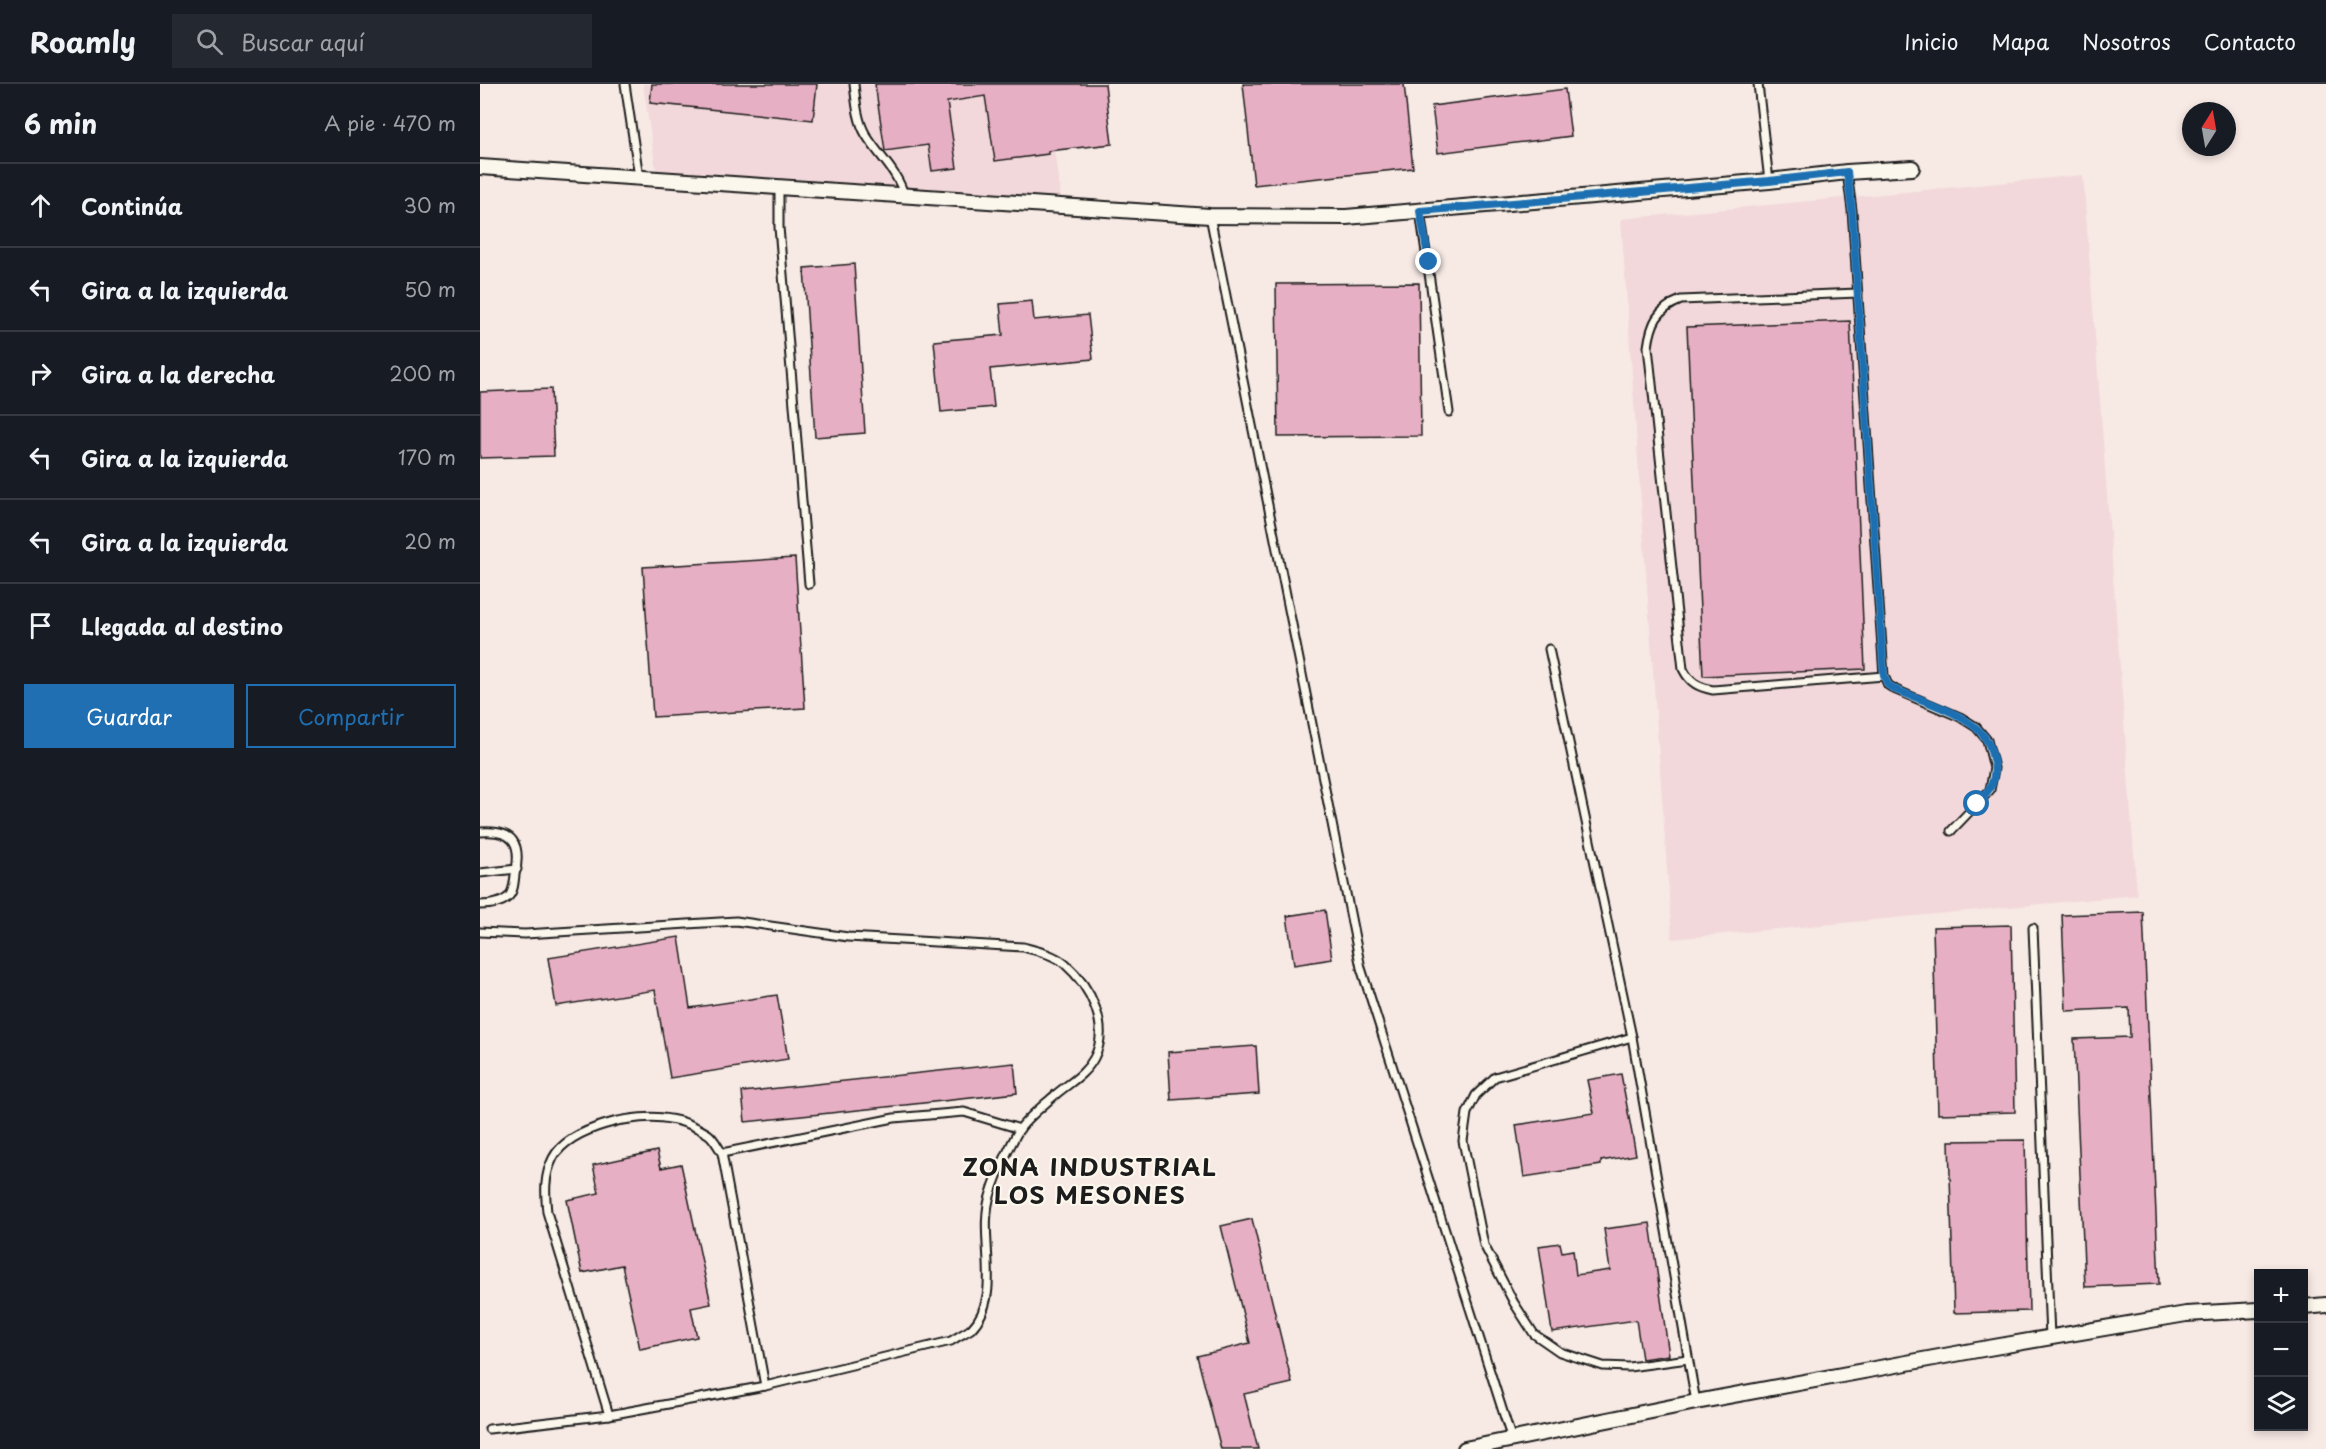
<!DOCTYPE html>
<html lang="es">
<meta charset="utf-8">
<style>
:root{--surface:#171b24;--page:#242831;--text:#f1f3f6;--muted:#9ea1a6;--line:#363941;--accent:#1f6fb2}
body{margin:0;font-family:"Playpen Sans",sans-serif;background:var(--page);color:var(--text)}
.controls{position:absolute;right:18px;bottom:18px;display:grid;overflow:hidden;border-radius:0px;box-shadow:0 3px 9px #0003}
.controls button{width:54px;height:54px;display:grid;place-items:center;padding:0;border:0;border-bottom:2px solid var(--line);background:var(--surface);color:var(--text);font:30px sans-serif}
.compass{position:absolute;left:1702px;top:18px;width:54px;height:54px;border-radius:50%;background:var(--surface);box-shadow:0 3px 9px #0003;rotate:11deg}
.stop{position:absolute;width:18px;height:18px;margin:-14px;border:4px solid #1f6fb2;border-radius:50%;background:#fff}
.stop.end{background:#1f6fb2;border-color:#fff;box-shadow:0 2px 6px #0008}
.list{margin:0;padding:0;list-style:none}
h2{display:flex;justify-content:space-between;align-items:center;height:78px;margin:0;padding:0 24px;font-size:26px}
h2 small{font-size:20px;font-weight:400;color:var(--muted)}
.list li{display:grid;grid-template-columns:39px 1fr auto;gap:18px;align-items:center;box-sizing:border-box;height:84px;padding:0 24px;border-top:2px solid var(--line)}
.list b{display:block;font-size:22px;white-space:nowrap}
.list em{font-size:20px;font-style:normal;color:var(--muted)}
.actions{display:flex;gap:12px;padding:18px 24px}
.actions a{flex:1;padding:14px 0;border:2px solid var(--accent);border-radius:0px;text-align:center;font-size:21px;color:var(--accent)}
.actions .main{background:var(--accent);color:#fff}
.icon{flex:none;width:33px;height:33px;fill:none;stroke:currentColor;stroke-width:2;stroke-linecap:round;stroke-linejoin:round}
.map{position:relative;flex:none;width:1846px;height:1365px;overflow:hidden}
header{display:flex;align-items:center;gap:36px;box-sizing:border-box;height:84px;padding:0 30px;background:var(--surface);border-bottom:2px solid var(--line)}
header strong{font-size:28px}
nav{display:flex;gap:33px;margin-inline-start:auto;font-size:21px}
.search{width:420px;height:54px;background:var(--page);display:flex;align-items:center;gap:15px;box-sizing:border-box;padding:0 21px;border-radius:0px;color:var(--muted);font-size:22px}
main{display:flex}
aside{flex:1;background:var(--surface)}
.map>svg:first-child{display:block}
.built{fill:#f2d8da}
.building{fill:#e7afc3;stroke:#1c1c1c;stroke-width:1.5}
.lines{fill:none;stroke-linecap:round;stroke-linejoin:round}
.service-casing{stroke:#1c1c1c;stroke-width:11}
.minor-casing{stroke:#1c1c1c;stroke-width:18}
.service{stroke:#fbf7ec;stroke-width:7}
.minor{stroke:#fbf7ec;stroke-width:14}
.route{stroke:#1f6fb2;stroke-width:8}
.labels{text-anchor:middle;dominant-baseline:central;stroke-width:4.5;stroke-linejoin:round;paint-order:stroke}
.district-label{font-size:24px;font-weight:bold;letter-spacing:1.5px;fill:#1c1c1c;stroke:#fbf7ec}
</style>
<header>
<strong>Roamly</strong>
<div class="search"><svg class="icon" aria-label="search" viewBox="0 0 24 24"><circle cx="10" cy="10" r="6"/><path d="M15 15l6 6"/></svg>Buscar aquí</div>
<nav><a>Inicio</a><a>Mapa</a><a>Nosotros</a><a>Contacto</a></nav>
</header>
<main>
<aside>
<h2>6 min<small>A pie · 470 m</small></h2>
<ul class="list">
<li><svg class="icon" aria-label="ahead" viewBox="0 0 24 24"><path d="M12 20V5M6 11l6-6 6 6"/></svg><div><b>Continúa</b></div><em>30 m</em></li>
<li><svg class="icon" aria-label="left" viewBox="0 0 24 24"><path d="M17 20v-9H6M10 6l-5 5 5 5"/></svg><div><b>Gira a la izquierda</b></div><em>50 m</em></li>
<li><svg class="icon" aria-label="right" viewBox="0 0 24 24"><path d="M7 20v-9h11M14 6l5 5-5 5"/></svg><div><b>Gira a la derecha</b></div><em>200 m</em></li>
<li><svg class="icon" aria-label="left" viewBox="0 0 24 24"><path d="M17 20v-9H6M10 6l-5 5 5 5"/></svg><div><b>Gira a la izquierda</b></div><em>170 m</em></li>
<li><svg class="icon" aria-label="left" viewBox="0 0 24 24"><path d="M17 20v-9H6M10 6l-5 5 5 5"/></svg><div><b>Gira a la izquierda</b></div><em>20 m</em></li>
<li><svg class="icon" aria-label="arrive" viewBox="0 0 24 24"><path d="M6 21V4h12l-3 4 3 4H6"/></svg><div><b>Llegada al destino</b></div></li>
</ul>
<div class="actions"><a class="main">Guardar</a><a>Compartir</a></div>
</aside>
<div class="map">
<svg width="1846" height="1365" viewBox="0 0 1846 1365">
<rect width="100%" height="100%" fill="#f7e9e4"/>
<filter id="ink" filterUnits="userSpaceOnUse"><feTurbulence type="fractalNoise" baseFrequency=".0167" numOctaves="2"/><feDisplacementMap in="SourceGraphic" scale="12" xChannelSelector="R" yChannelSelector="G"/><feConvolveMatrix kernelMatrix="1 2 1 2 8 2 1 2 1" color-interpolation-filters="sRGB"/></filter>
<g filter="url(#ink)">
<g class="built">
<path d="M163 0H565L581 116 177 92Z"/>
<path d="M1603 91 1657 811 1192 855 1141 135Z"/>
</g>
<g class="building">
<path d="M172 0H337L333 36 170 19Z"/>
<path d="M395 0H625L632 60 568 67V70L515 77 505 12 467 18 477 84 452 87 448 61 405 67Z"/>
<path d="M763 0H924L933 84 774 101Z"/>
<path d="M1085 5 1091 52 958 69 952 22Z"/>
<path d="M374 180 385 349 335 353 324 184Z"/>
<path d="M939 199 941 352 798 353 796 200Z"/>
<path d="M552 217 554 236 608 231 613 275 510 285 514 323 461 328 454 257 523 251 520 220Z"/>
<path d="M1370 237 1385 585 1223 592 1207 243Z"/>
<path d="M71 305 74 372 0 374V308Z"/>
<path d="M315 474 325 624 173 633 163 483Z"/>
<path d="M845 826 852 875 814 881 807 832Z"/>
<path d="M1663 828 1679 1200 1605 1203 1594 955 1650 953 1649 924 1586 927 1582 831Z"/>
<path d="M1531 841 1535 1028 1458 1030 1453 843Z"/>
<path d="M199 853 210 924 297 911 308 975 190 994 175 906 76 922 68 874Z"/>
<path d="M776 962 779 1010 691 1016 688 968Z"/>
<path d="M534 979 537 1009 265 1038 262 1008Z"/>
<path d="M1141 990 1156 1071 1121 1077V1081L1044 1093 1036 1041 1114 1029 1107 996Z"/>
<path d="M1545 1056 1549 1227 1474 1229 1469 1057Z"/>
<path d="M177 1067 181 1084 201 1080 231 1220 211 1224 217 1253 160 1265 142 1181 102 1189 87 1116 119 1109 113 1081Z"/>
<path d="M772 1135 812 1299 764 1310 778 1365H741L717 1272 770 1259 741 1142Z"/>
<path d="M1170 1139 1189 1271 1162 1275 1156 1236 1072 1248 1059 1162 1080 1159 1082 1168 1093 1166 1096 1191 1130 1186 1124 1145Z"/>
</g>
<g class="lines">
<g class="service-casing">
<g id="service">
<path d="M145 0 159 93"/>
<path d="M374 0C376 17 377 36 386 51 398 71 418 88 424 111"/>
<path d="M1278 0 1289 97"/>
<path d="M1367 88 1372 126 1404 592 1408 601 1416 606 1480 633 1496 643 1507 656 1514 684 1510 706 1471 747"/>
<path d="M299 103V143L329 500"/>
<path d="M940 127 969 328"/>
<path d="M730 132 881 884 1032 1356"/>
<path d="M1378 209 1201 216C1177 225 1171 240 1168 263L1203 585C1210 599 1218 603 1233 606L1404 592"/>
<path d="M1069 565 1152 953 1216 1318"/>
<path d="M0 748C34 745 42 760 35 791 34 798 34 809 27 814 20 820 9 821 0 821"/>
<path d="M0 789 37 785"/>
<path d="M1553 844 1570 1253"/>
<path d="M0 848 45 850 256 837 368 853 543 863C558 867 573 870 585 880 610 902 631 942 614 974 605 991 589 999 575 1011 564 1021 547 1034 539 1046 529 1063 517 1090 511 1109 496 1151 525 1211 491 1245 485 1249 477 1253 471 1257L285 1302 129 1331 9 1345"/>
<path d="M1152 953 1015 993 996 1011 987 1029 983 1057 1004 1161 1034 1219 1054 1250 1080 1268 1123 1282 1149 1283 1208 1275"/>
<path d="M242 1069 414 1034 484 1028 540 1045"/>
<path d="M129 1331 67 1128C65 1108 64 1092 73 1074 89 1043 158 1028 190 1035 203 1037 217 1043 228 1050 234 1054 238 1063 242 1069L285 1302"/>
</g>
</g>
<g class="minor-casing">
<g id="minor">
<path d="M0 83 730 132 866 133 1289 97 1367 88 1432 84"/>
<path d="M1824 1223 1846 1221"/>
<path d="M985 1365 1216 1318 1497 1266 1706 1230 1778 1226"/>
</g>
</g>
<use href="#service" class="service"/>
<use href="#minor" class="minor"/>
</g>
</g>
<g class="lines" filter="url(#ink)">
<path class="route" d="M949 178 940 127 1289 97 1367 88 1372 126 1404 592 1408 601 1416 606C1442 616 1494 632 1507 657 1511 663 1512 672 1514 679 1517 697 1509 707 1497 720"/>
</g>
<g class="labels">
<g class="district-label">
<text x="610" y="1082">ZONA INDUSTRIAL<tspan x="610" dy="28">LOS MESONES</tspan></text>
</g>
</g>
</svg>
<div class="controls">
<button>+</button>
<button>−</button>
<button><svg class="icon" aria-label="layers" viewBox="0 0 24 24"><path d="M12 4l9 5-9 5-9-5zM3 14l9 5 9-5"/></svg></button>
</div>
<svg class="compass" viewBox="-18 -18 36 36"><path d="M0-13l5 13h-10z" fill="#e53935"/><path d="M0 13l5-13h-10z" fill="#9ea1a6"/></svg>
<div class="stop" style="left:1497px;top:720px"></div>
<div class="stop end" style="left:949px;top:178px"></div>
</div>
</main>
